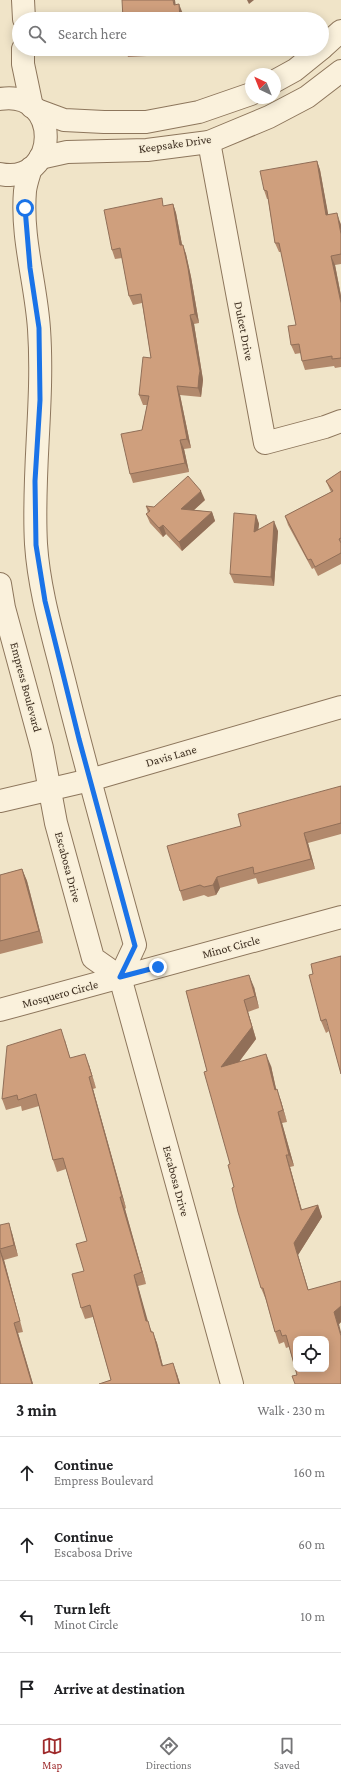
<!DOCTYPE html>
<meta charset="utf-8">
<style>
:root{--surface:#fff;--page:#f6f6f6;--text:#202124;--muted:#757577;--line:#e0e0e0;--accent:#9e2a2b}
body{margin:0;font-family:"Crimson Pro",serif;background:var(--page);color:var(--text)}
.controls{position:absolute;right:12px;bottom:12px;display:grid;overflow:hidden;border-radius:8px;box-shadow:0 2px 10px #0003}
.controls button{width:36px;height:36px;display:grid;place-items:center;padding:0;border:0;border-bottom:1px solid var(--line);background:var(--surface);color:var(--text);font:20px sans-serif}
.compass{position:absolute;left:245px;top:68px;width:36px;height:36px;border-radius:50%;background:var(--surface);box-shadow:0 2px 10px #0003;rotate:317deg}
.stop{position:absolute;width:12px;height:12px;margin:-9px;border:3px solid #1a73e8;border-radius:50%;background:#fff}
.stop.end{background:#1a73e8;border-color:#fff;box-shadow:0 1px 4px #0008}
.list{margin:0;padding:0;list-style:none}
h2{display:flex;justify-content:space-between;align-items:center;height:52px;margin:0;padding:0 16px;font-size:17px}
h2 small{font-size:13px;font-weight:400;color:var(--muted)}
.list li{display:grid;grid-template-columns:26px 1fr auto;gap:12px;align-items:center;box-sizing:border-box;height:72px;padding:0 16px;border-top:1px solid var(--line)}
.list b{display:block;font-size:15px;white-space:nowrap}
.list p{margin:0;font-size:13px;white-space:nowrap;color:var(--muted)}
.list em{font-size:13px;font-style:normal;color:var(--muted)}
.icon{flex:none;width:22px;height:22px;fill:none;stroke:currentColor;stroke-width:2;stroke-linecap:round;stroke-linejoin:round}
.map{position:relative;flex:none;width:341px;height:1384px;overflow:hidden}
.search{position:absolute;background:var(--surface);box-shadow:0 2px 10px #0003;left:12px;right:12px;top:12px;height:44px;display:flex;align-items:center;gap:10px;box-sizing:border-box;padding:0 14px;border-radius:22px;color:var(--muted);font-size:15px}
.sheet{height:340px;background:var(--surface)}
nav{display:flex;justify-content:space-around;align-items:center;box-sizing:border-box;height:56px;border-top:1px solid var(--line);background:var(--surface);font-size:11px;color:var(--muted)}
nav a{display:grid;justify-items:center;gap:2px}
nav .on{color:var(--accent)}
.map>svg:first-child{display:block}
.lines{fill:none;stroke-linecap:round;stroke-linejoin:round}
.minor-casing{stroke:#8d765c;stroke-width:24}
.tertiary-casing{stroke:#8d765c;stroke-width:24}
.minor{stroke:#faf1dc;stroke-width:22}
.tertiary{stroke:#faf1dc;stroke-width:22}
.wall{fill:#b2896c}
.shaded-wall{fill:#916f58}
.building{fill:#cf9f7d;stroke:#916f58;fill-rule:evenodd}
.route{stroke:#1a73e8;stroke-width:5}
.labels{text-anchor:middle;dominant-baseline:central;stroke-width:3;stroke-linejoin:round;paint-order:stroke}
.street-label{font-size:12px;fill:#3d2e20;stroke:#f7eed8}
</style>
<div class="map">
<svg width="341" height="1384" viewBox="0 0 341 1384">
<rect width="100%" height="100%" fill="#f0e4c8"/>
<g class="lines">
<g class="minor-casing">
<g id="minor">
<path d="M23 0 24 19"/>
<path d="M322 48 341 31"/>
<path d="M23 49V64L32 107"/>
<path d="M275 81 295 70 321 49"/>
<path d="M0 99C62 89 60 186 0 174"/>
<path d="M37 110 64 120 104 122H146L199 112 251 94"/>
<path d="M209 142 265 443 325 427 341 421"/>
<path d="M40 158 67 152 147 150 209 142 269 117 307 97 341 71"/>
<path d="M31 168C29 175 26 183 25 191 21 238 36 283 39 329 44 401 32 472 36 544 39 590 53 636 64 680 86 769 111 857 135 945L120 977"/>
<path d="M0 584 4 608 42 748 56 823 93 958 120 977 232 1384"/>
<path d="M0 1010 341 917"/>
</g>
</g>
<g class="tertiary-casing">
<path id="tertiary" d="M0 801 90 780 341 707"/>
</g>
<use href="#minor" class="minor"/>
<use href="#tertiary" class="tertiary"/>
</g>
<g class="wall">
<path d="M125 49H184L185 54 128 57Z"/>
<path d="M317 161 320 170 328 215 340 222 341 225V264L335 265 341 296V367L335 368 334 366 305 370 302 361 301 353 295 354 291 345 296 325 281 252H279L275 243 268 199H267L264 190Z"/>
<path d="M173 204 176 213 182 245 186 254 191 277 199 323 194 324 203 380 201 397 180 395 191 448 184 449 189 472 133 483 130 474 142 430 147 405H143L139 395 151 358 142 303 133 305 129 296 122 258 115 259 112 250 165 206Z"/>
<path d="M341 471V564L318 576 314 568 312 569 288 525 285 516 331 492 326 481Z"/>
<path d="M205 500 194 510 212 512 215 521 182 551 166 534 163 537 150 523 146 514 148 513 146 506 154 507Z"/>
<path d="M256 515 259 524 258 530 278 531 274 586 234 583 230 574Z"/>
<path d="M341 786V834L308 843 315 869 258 884 256 878 220 888 216 895 208 897 204 895 183 901 180 891 241 826Z"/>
<path d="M22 869 27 881 43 943 0 954V875Z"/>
<path d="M313 974 329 1031 326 1033 321 1021Z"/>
<path d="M254 987 259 1008 248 1012 256 1039 239 1062 271 1066 276 1089 281 1101 287 1122 282 1123 294 1166 290 1167 302 1210 318 1205 322 1217 298 1255 308 1290 341 1282V1322L297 1375 289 1347 286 1348 284 1342 279 1344 275 1332 266 1300 261 1288 234 1187 230 1164 207 1071 186 991Z"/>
<path d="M65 1040 70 1058 89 1065 96 1088 93 1089 126 1208 125 1209 146 1284 138 1286 147 1321 157 1343 163 1366 177 1374 180 1384H99L111 1380 93 1317 85 1319 81 1308 87 1241 66 1169 57 1172 53 1160 39 1106 22 1111 21 1106 6 1110 2 1099Z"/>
<path d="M0 1225 12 1233 18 1256 4 1260 23 1332 18 1333 33 1384H0Z"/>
</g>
<g class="shaded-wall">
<path d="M173 0H175L177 14 174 5Z"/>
<path d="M247 0H254L249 4Z"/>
<path d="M179 4 183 14V19H180Z"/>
<path d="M317 161 320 170 330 224 326 215Z"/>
<path d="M173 204 176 213 184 255 180 245Z"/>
<path d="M337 213 341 225V234Z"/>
<path d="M183 245 186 254 191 277 199 323 195 314Z"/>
<path d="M331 256 335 265 341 296V303Z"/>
<path d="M190 315 194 324 203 380 201 397 198 388Z"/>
<path d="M177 386 180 395 191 448 187 439Z"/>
<path d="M180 440 184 449 189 472 185 463Z"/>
<path d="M201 491 205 500 185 518 181 509Z"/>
<path d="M212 512 215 521 182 551 179 542Z"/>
<path d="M256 515 259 524 257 541 254 532Z"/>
<path d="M274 521 278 531 274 586 271 577Z"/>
<path d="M163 525 166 534 163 537 159 528Z"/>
<path d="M304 833 308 843 315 869 311 859Z"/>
<path d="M22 869 27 881 43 943 39 931Z"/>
<path d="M217 877 220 888 216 895 213 885Z"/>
<path d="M249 975 254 987 259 1008 255 996Z"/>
<path d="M244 1000 248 1012 256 1039 226 1079 221 1067Z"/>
<path d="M85 1054 89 1065 96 1088 92 1076Z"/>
<path d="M266 1054 271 1066 279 1102 275 1090Z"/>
<path d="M89 1077 93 1089 126 1208 122 1197Z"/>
<path d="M277 1089 281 1101 287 1122 283 1110Z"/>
<path d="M278 1112 282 1123 294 1166 289 1155Z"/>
<path d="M286 1155 290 1167 305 1222 301 1210Z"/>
<path d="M120 1197 125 1209 146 1284 142 1272Z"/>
<path d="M318 1205 322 1217 298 1255 312 1302 308 1290 294 1243Z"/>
<path d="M9 1223 12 1233 18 1256 14 1245Z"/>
<path d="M0 1250 4 1260 23 1332 20 1321Z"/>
<path d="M134 1275 138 1286 151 1332 146 1321Z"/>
<path d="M341 1306V1322L339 1324 341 1332V1336L334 1312Z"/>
<path d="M14 1323 18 1333 33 1384H32Z"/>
<path d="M153 1332 157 1343 166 1378 162 1366Z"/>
<path d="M173 1363 177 1374 180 1384H179Z"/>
</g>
<g class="building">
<path d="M122 0H173L174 5 179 4 180 19H123Z"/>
<path d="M317 161 326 215 337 213 341 234V254L331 256 341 303V358L332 359V356L302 361 299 344 291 345 288 326 296 325 279 243H275L267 191 264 190 260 171Z"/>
<path d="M162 198 163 206 173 204 180 245H183L188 268 195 314 190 315 200 371 199 376 198 388 177 386 187 439 180 440 185 463 130 474 121 434 142 430 149 396 139 395 143 357 151 358 141 294 129 296 120 248 112 250 104 210Z"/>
<path d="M341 471V538L339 539 341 543V553L315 567 311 559 308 560 285 516 333 491 326 481Z"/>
<path d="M188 476 201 491 181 509 212 512 179 542 163 525 159 528 146 514 150 511 146 506 154 507Z"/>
<path d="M234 513 256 515 254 532 274 521 271 577 230 574Z"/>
<path d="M341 786V823L304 833 311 859 254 874 253 867 217 877 213 885 204 887 200 885 180 891 167 846 241 826 238 814Z"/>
<path d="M22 869 39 931 0 941V875Z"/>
<path d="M341 956V1074L326 1019 321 1021 309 975 313 974 311 964Z"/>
<path d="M249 975 255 996 244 1000 252 1027 221 1067 266 1054 275 1090 277 1089 283 1110 278 1112 289 1155H286L301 1210 318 1205 294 1243 308 1290 341 1281V1306L334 1312 341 1336V1384H295L292 1376 297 1375 286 1335 282 1336 280 1330 275 1332 263 1288H261L238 1212 232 1188 234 1187 228 1165 230 1164 204 1072 207 1071 186 991ZM296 1339H326V1369H296Z"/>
<path d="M61 1029 70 1058 85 1054 92 1076 89 1077 122 1197H120L142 1272 134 1275 146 1321H148L151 1332H153L162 1366 173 1363 179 1384H99L111 1380 90 1305 81 1308 72 1274 84 1271 76 1244 87 1241 63 1158 53 1160 36 1094 18 1100 17 1095 2 1099 7 1046Z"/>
<path d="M9 1223 14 1245 0 1249V1225Z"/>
<path d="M0 1250 20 1321 14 1323 32 1384H0Z"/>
</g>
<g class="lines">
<path class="route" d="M25 208 30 268 39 328 40 400 35 481 36 545 45 601 79 739 135 946 120 977 158 967"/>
</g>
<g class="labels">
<g class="street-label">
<text transform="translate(175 144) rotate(-8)">Keepsake Drive</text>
<text transform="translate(244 331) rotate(79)">Dulcet Drive</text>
<text transform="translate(26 687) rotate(75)">Empress Boulevard</text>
<text transform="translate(171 756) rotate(-16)">Davis Lane</text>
<text transform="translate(68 867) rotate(75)">Escabosa Drive</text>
<text transform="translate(231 947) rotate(-15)">Minot Circle</text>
<text transform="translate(60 994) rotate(-15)">Mosquero Circle</text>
<text transform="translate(176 1181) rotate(75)">Escabosa Drive</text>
</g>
</g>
</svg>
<div class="controls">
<button><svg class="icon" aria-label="locate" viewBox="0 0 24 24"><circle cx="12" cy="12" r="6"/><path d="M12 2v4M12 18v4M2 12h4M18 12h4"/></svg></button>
</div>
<svg class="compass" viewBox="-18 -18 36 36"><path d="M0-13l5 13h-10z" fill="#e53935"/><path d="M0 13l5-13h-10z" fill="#757577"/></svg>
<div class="stop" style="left:25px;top:208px"></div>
<div class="stop end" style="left:158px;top:967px"></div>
<div class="search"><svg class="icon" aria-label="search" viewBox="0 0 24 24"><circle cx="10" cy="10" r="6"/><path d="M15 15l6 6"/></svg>Search here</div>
</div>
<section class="sheet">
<h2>3 min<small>Walk · 230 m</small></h2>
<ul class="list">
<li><svg class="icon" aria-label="ahead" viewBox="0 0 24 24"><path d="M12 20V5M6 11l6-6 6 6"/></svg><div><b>Continue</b><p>Empress Boulevard</p></div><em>160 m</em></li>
<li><svg class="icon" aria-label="ahead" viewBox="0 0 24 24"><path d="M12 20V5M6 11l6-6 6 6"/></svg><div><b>Continue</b><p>Escabosa Drive</p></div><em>60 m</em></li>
<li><svg class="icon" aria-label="left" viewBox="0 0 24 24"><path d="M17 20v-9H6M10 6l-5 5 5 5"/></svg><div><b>Turn left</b><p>Minot Circle</p></div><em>10 m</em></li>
<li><svg class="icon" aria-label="arrive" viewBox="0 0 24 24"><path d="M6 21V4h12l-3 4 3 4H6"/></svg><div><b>Arrive at destination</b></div></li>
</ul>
</section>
<nav>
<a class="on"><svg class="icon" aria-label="map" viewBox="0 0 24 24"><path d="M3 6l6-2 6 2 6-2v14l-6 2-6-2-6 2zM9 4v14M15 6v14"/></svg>Map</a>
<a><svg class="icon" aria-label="directions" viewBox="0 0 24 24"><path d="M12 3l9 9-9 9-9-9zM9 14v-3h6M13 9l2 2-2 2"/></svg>Directions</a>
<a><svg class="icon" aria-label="saved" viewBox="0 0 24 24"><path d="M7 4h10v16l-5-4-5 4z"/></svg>Saved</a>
</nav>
